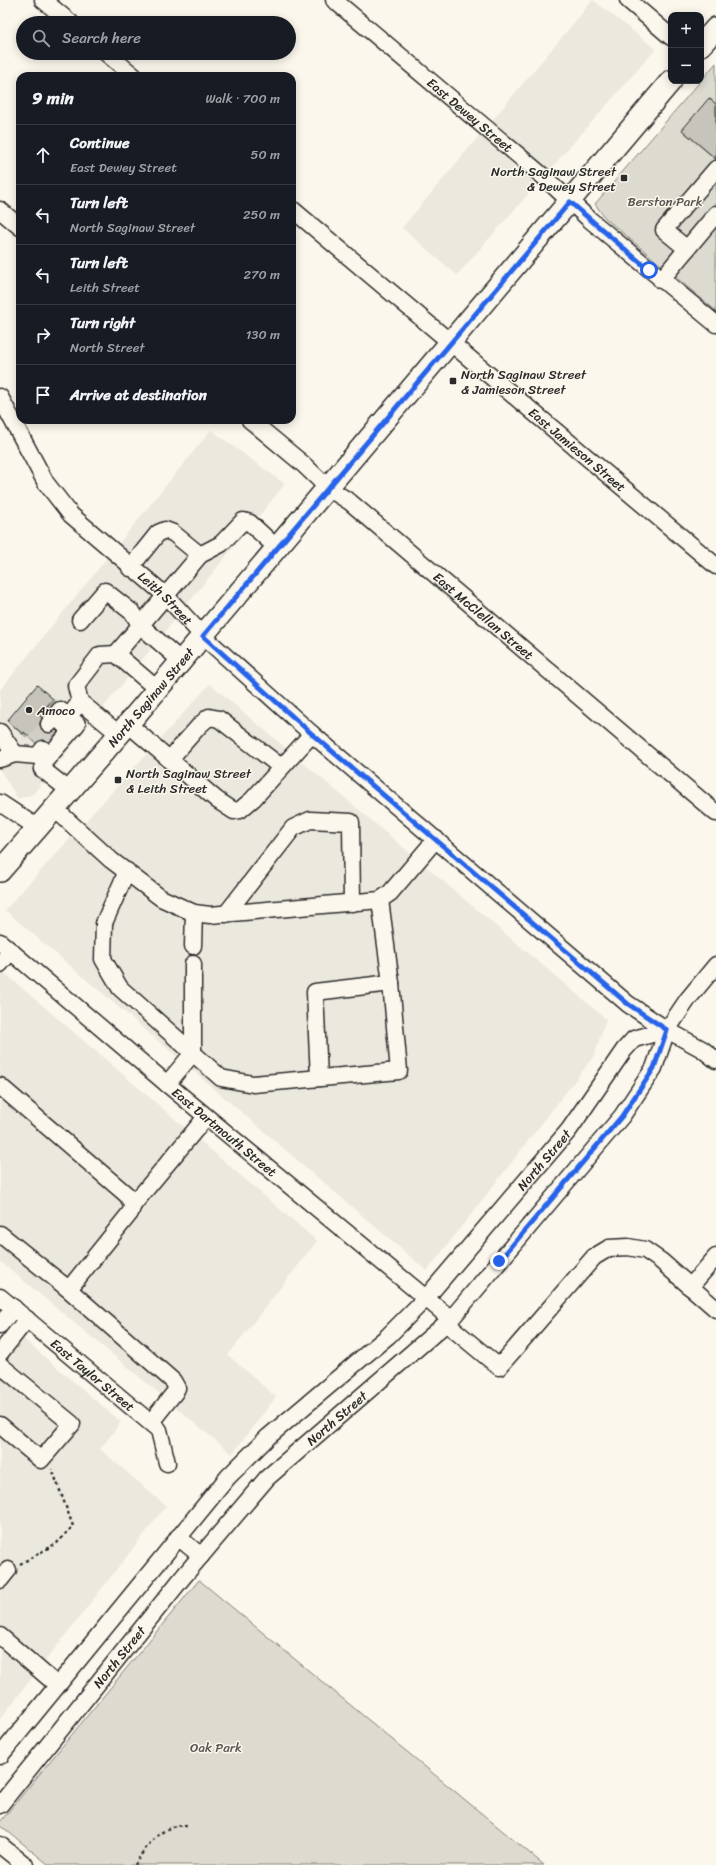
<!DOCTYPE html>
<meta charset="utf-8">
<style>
:root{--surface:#171b24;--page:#242831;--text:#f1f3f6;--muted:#9ea1a6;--line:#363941}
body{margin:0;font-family:Sriracha,sans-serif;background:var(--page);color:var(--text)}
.controls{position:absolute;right:12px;top:12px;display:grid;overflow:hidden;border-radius:8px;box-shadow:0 2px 10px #0003}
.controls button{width:36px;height:36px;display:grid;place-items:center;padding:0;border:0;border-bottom:1px solid var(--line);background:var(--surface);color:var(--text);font:20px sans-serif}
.stop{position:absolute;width:12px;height:12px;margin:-9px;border:3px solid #2563eb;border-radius:50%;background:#fff}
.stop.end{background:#2563eb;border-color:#fff;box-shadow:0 1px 4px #0008}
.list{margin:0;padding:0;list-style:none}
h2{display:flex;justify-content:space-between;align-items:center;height:52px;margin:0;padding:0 16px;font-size:17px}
h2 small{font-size:13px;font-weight:400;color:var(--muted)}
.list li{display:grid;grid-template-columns:26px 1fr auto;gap:12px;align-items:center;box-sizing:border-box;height:60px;padding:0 16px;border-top:1px solid var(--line)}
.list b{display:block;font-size:15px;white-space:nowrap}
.list p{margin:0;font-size:13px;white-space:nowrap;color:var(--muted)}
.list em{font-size:13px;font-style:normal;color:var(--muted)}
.icon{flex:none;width:22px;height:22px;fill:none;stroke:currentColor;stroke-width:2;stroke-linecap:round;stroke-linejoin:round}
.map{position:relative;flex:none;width:716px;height:1865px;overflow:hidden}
.search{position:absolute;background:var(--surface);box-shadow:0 2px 10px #0003;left:16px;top:16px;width:280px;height:44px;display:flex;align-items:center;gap:10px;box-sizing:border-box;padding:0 14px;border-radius:22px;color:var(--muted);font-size:15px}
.panel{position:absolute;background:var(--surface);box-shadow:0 2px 10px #0003;left:16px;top:72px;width:280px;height:352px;border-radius:12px}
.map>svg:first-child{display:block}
.built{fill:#ebe8de}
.green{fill:#dddad0;stroke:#84827e}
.building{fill:#c7c4bc;stroke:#2b2b2b;filter:url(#shadow)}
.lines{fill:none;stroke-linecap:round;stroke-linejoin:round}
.minor-tunnel{stroke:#d1cec5;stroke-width:16;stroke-dasharray:16 8;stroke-linecap:butt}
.minor-casing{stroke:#2b2b2b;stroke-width:19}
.major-casing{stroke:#2b2b2b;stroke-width:24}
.path{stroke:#2b2b2b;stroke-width:2.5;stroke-dasharray:3 3;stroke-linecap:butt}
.minor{stroke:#fbf7ec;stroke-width:16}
.major{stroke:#fbf7ec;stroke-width:21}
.route{stroke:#2563eb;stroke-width:5}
.poi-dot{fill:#2b2b2b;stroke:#fbf7ec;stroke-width:1.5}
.labels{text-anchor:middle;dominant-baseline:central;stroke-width:3;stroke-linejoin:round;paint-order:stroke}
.street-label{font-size:13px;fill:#2b2b2b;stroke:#fbf7ec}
.poi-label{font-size:13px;fill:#2b2b2b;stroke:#fbf7ec;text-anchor:start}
.park-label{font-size:13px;fill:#585754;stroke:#fbf7ec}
</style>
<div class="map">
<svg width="716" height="1865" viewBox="0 0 716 1865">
<defs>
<filter id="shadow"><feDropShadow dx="3.5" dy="3.5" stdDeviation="0" flood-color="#0004"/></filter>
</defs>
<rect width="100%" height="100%" fill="#fbf7ec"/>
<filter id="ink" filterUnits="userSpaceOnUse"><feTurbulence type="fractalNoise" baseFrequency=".025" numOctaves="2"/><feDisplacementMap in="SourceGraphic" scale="8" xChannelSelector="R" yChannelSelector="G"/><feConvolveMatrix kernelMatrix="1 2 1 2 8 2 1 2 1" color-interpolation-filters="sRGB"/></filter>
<g filter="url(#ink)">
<g class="built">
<path d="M593 0 656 49 457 275 402 228Z"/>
<path d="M211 430 285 484 33 794 18 799 0 770V690Z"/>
<path d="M210 684 606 1019 594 1056 427 1271 5 910Z"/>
<path d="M0 969 317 1241 228 1355 276 1397 232 1454 0 1261Z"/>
<path d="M0 1319 121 1422 100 1449 166 1506 0 1719Z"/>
</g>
<g class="green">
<path d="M716 63V311L605 218 595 204Z"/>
<path d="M199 1580 544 1865H49L0 1825V1822Z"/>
</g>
<g class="building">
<path d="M709 98 716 104V159L682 130Z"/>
<path d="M37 685 53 699 39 715 42 718 40 723V728L47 733 56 730 58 732 49 742 44 740 36 743 24 732 23 734 7 721Z"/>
</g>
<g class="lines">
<g class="minor-tunnel">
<path d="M35 742 49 724"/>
<path d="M43 749 58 731"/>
</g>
<g class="minor-casing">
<g id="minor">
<path d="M43 0 71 23"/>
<path id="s1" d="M334 0 544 177 589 219 716 324"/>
<path d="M628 0 671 37"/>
<path d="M106 53 134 76"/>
<path id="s2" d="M292 209 716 566"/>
<path d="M0 210 20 227"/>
<path d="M687 249 664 230 716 169"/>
<path d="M661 280 716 214"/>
<path id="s3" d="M0 397 46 483 71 515 165 595 203 636 312 734 628 1004 667 1030 702 1049 716 1060"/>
<path id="s4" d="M250 420 303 464 328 488 350 502 716 813"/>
<path d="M130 568 158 533 165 530 173 533 200 555"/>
<path d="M80 620 105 591 133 613 140 625 181 661"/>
<path d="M157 689 116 654 200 555 221 544 243 521 250 523 277 548"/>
<path d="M80 702 76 686 100 655 116 654"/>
<path d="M49 724 60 710 77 724 44 762 42 769 70 791"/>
<path d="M63 724 80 702 119 734"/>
<path d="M128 724 217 800 234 811 240 810 253 799 312 734"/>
<path d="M0 732 15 754"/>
<path d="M0 759 15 754 38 756 43 749"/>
<path d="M169 760 200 725 209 717 219 719 281 767"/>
<path d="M0 803 38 828"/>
<path d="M55 809 111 860 161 898 194 913 210 915 380 900 390 893 436 839"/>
<path d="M127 871 104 923 103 959 120 988 221 1078 253 1084 399 1071 391 983 380 900"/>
<path d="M226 914 293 828 310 820 351 822 352 903"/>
<path id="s5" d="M0 942 167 1084 451 1319"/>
<path d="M193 946 194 913"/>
<path d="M0 964 11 951"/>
<path d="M319 1078 315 992 391 983"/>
<path d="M167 1084 193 1053V964"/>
<path d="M0 1086 127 1195 133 1205 130 1213 73 1284 67 1288 173 1381 177 1388 175 1392 151 1422"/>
<path d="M133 1205 206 1117"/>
<path d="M0 1234 67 1288"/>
<path d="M690 1287 716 1257"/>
<path id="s6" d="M0 1297 159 1430 167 1463"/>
<path d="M446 1323 499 1367 594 1257 609 1248 628 1247 645 1250 661 1261 716 1309"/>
<path d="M0 1325 14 1308"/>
<path d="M0 1353 27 1319"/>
<path d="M0 1365 72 1424 41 1460 0 1425"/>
<path d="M178 1537 201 1556"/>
<path d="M0 1580 8 1570"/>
<path d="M0 1636 57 1685"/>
<path id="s7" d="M0 1756 228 1477 268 1437 388 1336 426 1298 569 1130 624 1050 634 1039 667 1030"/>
<path id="s8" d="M0 1805 183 1577 267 1478 451 1319 622 1116 654 1068 667 1030 688 999 716 965"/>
<path d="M0 1845 25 1865"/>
</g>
</g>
<g class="major-casing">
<g id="major">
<path d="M701 45 716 28"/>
<path id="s9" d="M0 871 128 724 671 81"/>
</g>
</g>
<g class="path">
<path d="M20 1564 57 1543 73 1526 52 1469"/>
<path d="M135 1865C142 1851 157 1832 172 1827 177 1825 183 1826 188 1826"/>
</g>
<use href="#minor" class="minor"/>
<use href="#major" class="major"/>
</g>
</g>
<g class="lines" filter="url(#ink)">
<path class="route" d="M499 1261 622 1116 654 1068 667 1030 628 1004 312 734 203 636 570 202 649 270"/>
</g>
<g class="poi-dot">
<rect x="620" y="174" width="8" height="8" rx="2"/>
<rect x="449" y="377" width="8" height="8" rx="2"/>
<circle cx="29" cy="710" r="4"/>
<rect x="114" y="776" width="8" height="8" rx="2"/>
</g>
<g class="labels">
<g class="street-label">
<text stroke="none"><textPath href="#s1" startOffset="178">East Dewey Street</textPath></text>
<text stroke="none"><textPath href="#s2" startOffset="373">East Jamieson Street</textPath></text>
<text stroke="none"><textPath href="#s3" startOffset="264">Leith Street</textPath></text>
<text stroke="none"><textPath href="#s4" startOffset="305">East McClellan Street</textPath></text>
<text stroke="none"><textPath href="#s9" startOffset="230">North Saginaw Street</textPath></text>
<text stroke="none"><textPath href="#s5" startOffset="294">East Dartmouth Street</textPath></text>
<text stroke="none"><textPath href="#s7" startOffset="809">North Street</textPath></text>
<text stroke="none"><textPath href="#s6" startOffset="121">East Taylor Street</textPath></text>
<text stroke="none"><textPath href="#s8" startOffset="514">North Street</textPath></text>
<text stroke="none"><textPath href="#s8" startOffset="190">North Street</textPath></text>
</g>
<g class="poi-label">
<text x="616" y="171" text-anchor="end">North Saginaw Street<tspan x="616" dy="15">&amp; Dewey Street</tspan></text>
<text x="461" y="374">North Saginaw Street<tspan x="461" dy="15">&amp; Jamieson Street</tspan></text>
<text x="37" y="710">Amoco</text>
<text x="126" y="773">North Saginaw Street<tspan x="126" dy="15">&amp; Leith Street</tspan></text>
</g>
<g class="park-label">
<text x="665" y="201">Berston Park</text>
<text x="216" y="1747">Oak Park</text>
</g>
</g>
</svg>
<div class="controls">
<button>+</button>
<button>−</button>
</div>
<div class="stop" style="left:649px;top:270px"></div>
<div class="stop end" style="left:499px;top:1261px"></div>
<div class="search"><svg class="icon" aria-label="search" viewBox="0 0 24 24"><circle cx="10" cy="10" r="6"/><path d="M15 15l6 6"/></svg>Search here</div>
<section class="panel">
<h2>9 min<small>Walk · 700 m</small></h2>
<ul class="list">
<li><svg class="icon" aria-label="ahead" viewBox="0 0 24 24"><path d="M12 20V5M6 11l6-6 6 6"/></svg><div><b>Continue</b><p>East Dewey Street</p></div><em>50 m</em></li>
<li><svg class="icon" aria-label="left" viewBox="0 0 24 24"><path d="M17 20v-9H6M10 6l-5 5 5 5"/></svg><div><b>Turn left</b><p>North Saginaw Street</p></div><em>250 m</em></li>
<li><svg class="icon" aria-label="left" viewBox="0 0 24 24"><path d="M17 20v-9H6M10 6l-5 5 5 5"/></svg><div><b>Turn left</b><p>Leith Street</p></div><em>270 m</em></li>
<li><svg class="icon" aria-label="right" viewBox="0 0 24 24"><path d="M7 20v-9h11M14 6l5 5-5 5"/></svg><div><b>Turn right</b><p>North Street</p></div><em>130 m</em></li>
<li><svg class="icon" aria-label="arrive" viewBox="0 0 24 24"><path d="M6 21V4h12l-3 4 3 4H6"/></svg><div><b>Arrive at destination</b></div></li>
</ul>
</section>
</div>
